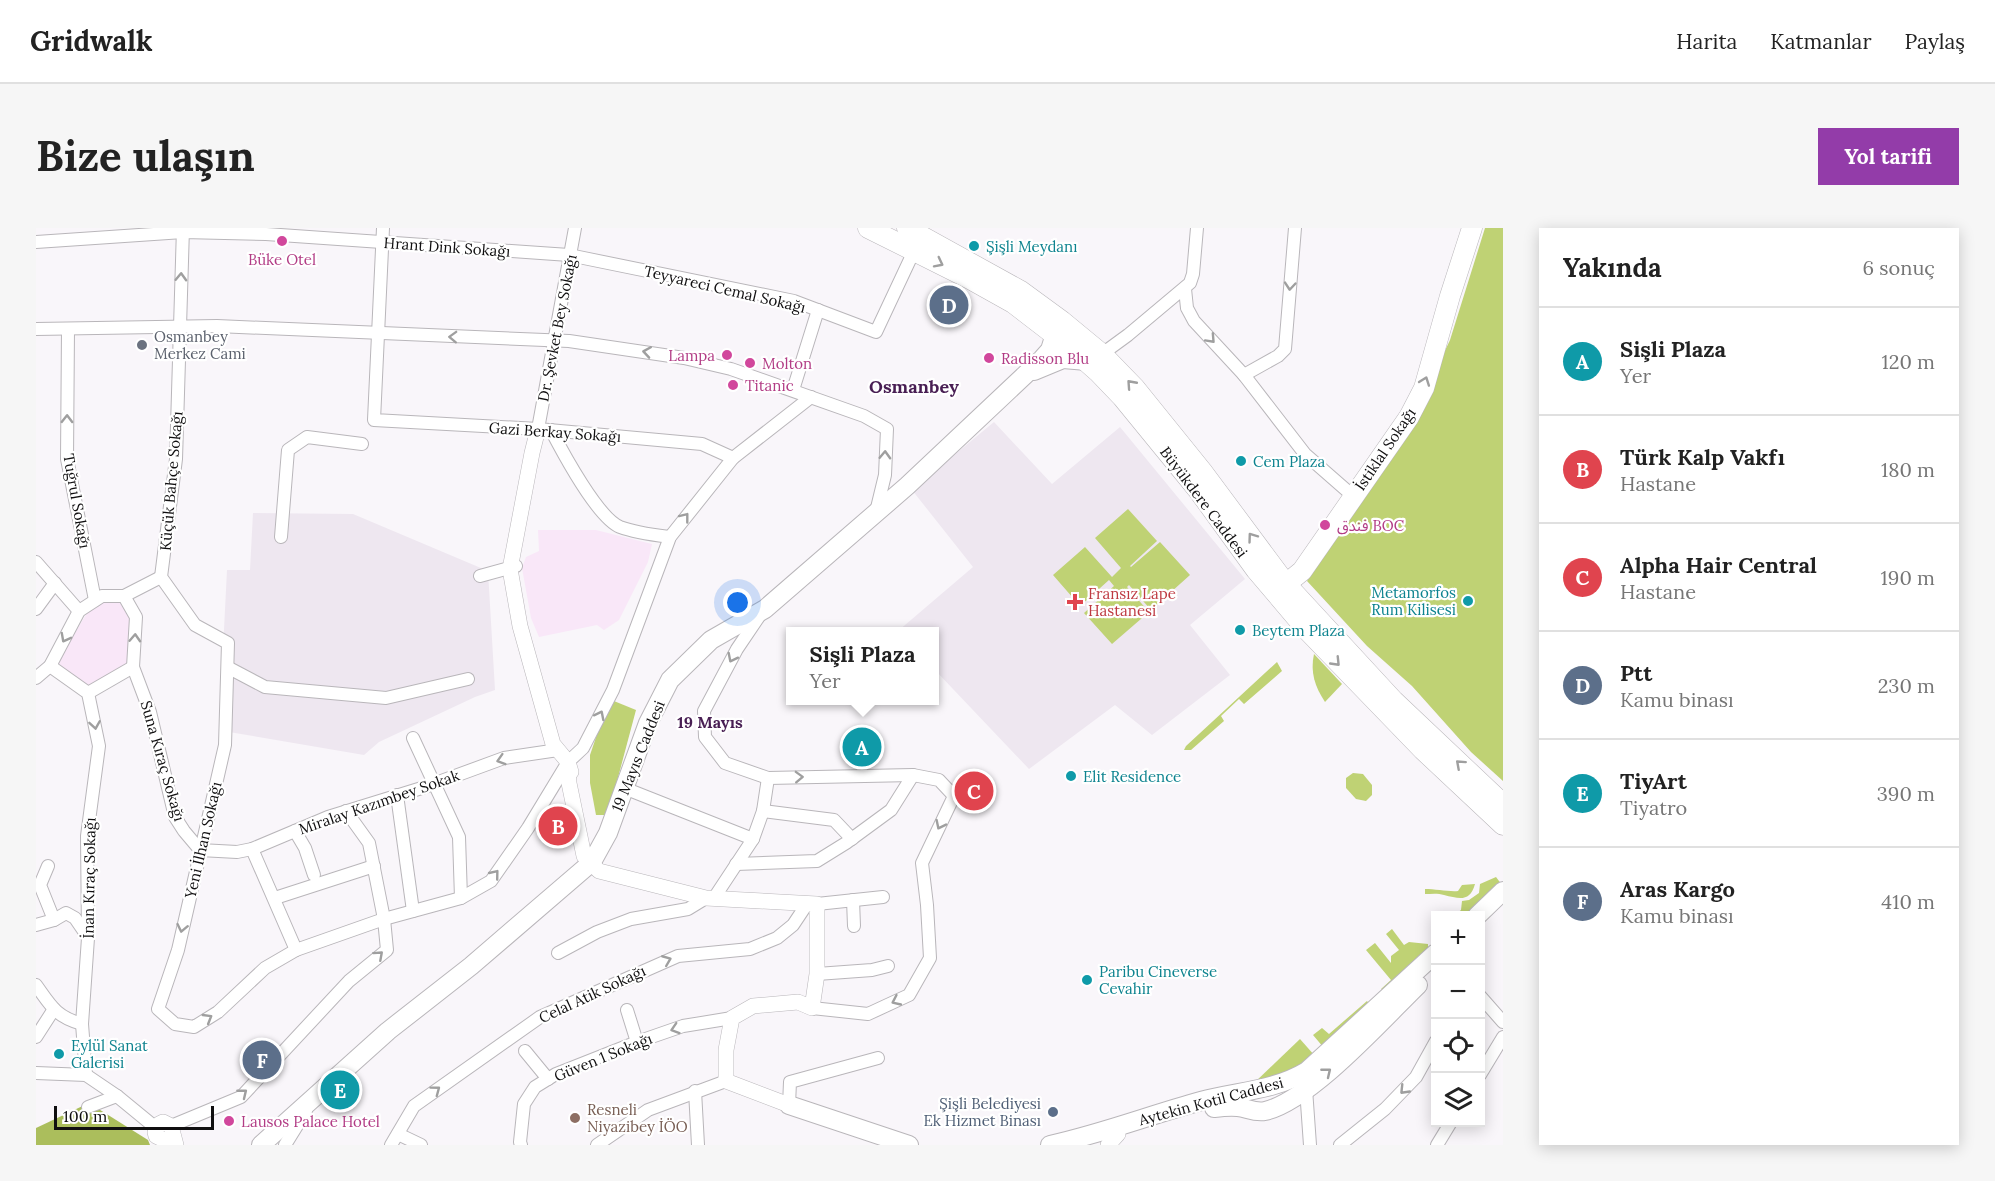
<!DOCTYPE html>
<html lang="tr">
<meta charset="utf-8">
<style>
:root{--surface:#fff;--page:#f6f6f6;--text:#222;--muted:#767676;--line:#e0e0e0;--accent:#933ca9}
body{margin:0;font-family:Lora,"Noto Sans Arabic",serif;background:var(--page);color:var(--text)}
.controls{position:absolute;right:18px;bottom:18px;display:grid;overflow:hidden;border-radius:0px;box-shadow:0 3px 15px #0003}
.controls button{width:54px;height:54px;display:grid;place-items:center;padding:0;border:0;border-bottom:2px solid var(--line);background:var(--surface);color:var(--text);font:30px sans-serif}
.scale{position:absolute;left:18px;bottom:15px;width:160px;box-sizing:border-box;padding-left:6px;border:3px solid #100f10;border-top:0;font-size:16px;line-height:21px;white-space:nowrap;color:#100f10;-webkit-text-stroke:4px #fff;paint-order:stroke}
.you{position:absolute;left:702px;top:375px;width:21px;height:21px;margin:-15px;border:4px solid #fff;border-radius:50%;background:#1a73e8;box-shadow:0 0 0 9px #1a73e833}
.badge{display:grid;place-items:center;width:39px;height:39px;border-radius:50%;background:var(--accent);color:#fff;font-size:20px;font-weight:700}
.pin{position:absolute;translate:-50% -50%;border:3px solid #fff;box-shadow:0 2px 6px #0006}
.popup{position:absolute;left:750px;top:399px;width:153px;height:78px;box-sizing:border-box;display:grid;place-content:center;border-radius:0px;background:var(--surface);filter:drop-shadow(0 2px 4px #0005);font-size:20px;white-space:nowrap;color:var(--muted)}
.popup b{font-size:22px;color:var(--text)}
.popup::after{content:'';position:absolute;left:50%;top:100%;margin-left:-12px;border:12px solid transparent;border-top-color:var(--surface)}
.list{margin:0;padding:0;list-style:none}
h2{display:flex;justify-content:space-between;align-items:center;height:78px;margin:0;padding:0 24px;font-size:26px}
h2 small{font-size:20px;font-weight:400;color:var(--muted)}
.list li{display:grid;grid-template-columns:39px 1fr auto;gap:18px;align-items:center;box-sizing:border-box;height:108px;padding:0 24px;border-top:2px solid var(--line)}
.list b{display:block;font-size:22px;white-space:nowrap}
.list p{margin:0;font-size:20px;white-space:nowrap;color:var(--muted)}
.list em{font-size:20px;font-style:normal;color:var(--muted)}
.icon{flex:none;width:33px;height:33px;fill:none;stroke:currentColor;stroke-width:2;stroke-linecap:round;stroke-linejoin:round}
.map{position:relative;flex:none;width:1467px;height:917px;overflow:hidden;border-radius:0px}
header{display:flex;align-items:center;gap:36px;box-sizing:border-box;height:84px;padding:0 30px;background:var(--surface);border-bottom:2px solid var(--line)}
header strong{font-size:28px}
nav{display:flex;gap:33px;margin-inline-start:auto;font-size:21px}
.intro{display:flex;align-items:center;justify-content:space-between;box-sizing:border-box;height:144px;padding:0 36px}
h1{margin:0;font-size:42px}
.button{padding:15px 27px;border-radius:0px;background:var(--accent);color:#fff;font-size:21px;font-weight:700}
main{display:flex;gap:36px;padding:0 36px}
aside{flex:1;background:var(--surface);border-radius:0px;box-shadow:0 3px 15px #0003}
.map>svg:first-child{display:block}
.built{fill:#eee7f0}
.education{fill:#f9e7f8}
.green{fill:#bfd274}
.forest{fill:#abbe5c}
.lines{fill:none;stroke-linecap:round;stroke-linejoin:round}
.minor-casing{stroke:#b9b6ba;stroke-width:14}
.tertiary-casing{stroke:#b9b6ba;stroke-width:16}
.secondary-casing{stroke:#b9b6ba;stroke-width:20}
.primary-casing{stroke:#b9b6ba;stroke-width:21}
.minor{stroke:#fff;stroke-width:12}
.tertiary{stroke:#fff;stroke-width:15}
.secondary{stroke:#fff;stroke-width:18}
.primary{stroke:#fff;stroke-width:20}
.oneway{stroke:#9f9f9f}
.hotel-dot{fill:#d1479c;stroke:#fff;stroke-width:2}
.culture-dot{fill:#0f9aa8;stroke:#fff;stroke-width:2}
.worship-dot{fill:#6b7280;stroke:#fff;stroke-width:2}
.health-dot{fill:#e0444e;stroke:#fff;stroke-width:2}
.service-dot{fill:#5c6f8a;stroke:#fff;stroke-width:2}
.education-dot{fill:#8d6e63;stroke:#fff;stroke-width:2}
.labels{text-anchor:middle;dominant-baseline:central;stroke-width:4.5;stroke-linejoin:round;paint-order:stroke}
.culture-label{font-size:15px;fill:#0d838f;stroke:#fff;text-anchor:start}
.street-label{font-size:15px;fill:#100f10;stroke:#fff}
.hotel-label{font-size:15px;fill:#b23c85;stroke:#fff;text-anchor:start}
.worship-label{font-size:15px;fill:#5b616d;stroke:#fff;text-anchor:start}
.health-label{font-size:15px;fill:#be3a42;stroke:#fff;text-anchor:start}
.service-label{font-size:15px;fill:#4e5e75;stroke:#fff;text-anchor:end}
.education-label{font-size:15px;fill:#785e54;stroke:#fff;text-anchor:start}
.neighbourhood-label{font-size:16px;font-weight:bold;fill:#481e53;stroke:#fff}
.quarter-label{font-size:18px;font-weight:bold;fill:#481e53;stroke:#fff}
</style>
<header>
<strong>Gridwalk</strong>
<nav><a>Harita</a><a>Katmanlar</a><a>Paylaş</a></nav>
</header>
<div class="intro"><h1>Bize ulaşın</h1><a class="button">Yol tarifi</a></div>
<main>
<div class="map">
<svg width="1467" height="917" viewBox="0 0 1467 917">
<rect width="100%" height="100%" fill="#f9f6fa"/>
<g class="built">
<path d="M958 194 1016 256 1084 199 1209 351 1154 397 1194 447 1116 507 1079 477 993 541 898 441V404L862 403 937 339 876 262Z"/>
<path d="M217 285 317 286 452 343 459 462 439 469 343 514 328 527 193 504 184 481 191 342H214Z"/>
</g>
<g class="education">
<path d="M502 302H560L616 316 612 334 583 392 568 402 561 397 503 409 495 390 486 340 490 329 503 323Z"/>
<path d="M86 370 98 389 95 436 52 461 19 438 51 385 66 371Z"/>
</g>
<g class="green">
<path d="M1449 0H1467V553L1435 524 1376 458 1331 418 1271 353 1382 190 1390 163 1414 112Z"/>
<path d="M1092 281 1121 313 1094 338 1095 339 1124 314 1154 347 1115 382 1093 357 1091 359 1113 384 1076 416 1048 385 1078 358 1073 352 1044 378 1017 347 1049 319 1076 349 1085 340 1059 310Z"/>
<path d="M1278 426 1306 456 1289 474C1279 459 1274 444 1278 426Z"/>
<path d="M1241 434 1246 443 1208 476 1203 471 1185 488 1188 493 1155 522H1148L1150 518Z"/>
<path d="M573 471 600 482 572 587H560L554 555V527Z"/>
<path d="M1317 545 1327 546 1336 557V567L1330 573 1320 571 1310 560V550Z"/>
<path d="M1460 649 1466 657 1432 687 1418 688 1425 682 1426 673 1433 672 1443 665 1444 656Z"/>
<path d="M1439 656C1434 674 1424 671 1408 667 1402 665 1395 666 1389 666V661C1399 661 1414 664 1422 663L1426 657Z"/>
<path d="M1356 701 1368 717 1373 714 1392 716V725L1349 764 1345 761 1355 752 1330 722 1339 715 1355 735V728L1363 722 1350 706Z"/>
<path d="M1331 773 1334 777 1288 820 1277 807 1286 800 1293 806Z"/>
<path d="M1264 811 1279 828 1263 842 1216 857Z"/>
</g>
<path class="forest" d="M53 875 112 912 114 917H0V900Z"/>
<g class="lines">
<g class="minor-casing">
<g id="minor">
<path d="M147 0 140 231 125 349 159 397 192 415 189 517 142 722 122 781 139 796 158 799 182 784 229 740 260 722 348 691 425 670 455 653 492 600 532 534 547 520 577 462 634 309 697 230 775 169"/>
<path d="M347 0 338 192 502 201 666 216 697 230"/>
<path d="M0 14 147 4 230 6 533 27 758 73 840 104 878 23"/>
<path d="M1149 61 1151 80 1158 93 1208 147 1269 226 1317 268"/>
<path d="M0 101 181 98 533 113 648 130 695 141 828 188 851 201 849 247 840 284"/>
<path d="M32 101 31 231 59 372"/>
<path d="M1066 126 1092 107 1154 55 1157 46 1161 0"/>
<path d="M1208 147 1242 128 1249 121 1259 0"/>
<path d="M757 162 782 82"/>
<path d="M502 201 539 0"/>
<path d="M515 202C527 225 562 290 584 299 600 305 618 307 634 309"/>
<path d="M245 309 252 222 271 209 326 216"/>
<path d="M0 334 43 383"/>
<path d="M444 348 480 338"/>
<path d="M88 368 100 389 97 439 114 484 139 589 148 603 164 622"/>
<path d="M0 381 19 355"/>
<path d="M724 387 701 421 668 483 669 509 689 535 732 550 877 547 903 552 918 568 886 635 891 677 894 730 873 767 832 786 776 780"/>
<path d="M14 438 52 465 63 518 51 608 52 710 46 796 50 847"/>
<path d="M193 440 229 459 350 470 432 451"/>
<path d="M0 450 14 438 43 383 66 368H88L125 349"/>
<path d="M52 465 97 439"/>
<path d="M377 510 423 609 425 670"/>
<path d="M588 560 717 611"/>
<path d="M361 567 377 683"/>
<path d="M727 583 798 592 816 611"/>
<path d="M259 603 269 620 278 647"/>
<path d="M216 621 260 722"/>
<path d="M164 622 201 624 216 621 292 589 389 559 468 530 522 522"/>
<path d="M700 636 781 633 810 615 855 582 877 547"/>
<path d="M12 638 4 657 18 692"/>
<path d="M239 670 338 638"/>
<path d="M678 670 717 611 727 583 732 550"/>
<path d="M817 672 818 698"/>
<path d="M781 676 847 669"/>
<path d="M0 697 18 692 30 685 39 690 52 709"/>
<path d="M522 725 561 704 595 691 652 681 670 670"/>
<path d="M781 746 836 742 852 738"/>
<path d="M0 757C15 778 20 789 46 796"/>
<path d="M1444 768 1467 794"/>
<path d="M591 782 601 814"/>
<path d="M0 809 18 781"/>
<path d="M489 823 512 851"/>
<path d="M0 845 50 847 81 868 120 900"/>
<path d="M1444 847 1467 809"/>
<path d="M1270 861 1274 917"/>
<path d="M659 863 662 917"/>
<path d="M753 877 754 854 842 830"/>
<path d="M52 879 81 868"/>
<path d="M135 898 205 869 313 753 351 722 348 691 333 615 310 583"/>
<path d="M362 906 385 917"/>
<path d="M249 917 270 883"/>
<path d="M355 917 378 878 504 789 642 728 714 721 741 710 757 697 771 676"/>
<path d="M485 917 484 914 488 876 499 859 520 846 601 814 647 798 696 790"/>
<path d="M561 917 612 882 690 853"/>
<path d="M1304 917 1349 881 1380 849 1400 813"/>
<path d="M1401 917 1415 894"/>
</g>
</g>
<g class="tertiary-casing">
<g id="tertiary">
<path d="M502 201 496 225 474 341 484 398 517 516 532 534 535 544"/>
<path d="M532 534 533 555 548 628 563 643 670 670 781 676V746L776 780 762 774 717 778 696 790 690 822V853L753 877"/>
<path d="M128 912 120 908 119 904 123 896 127 894 135 898 140 917"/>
<path d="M1072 917 1082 906"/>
</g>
</g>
<g class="secondary-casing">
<g id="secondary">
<path d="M998 143 1027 131 1051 133"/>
<path d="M1441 688 1467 663"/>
<path d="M753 877 873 917"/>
<path d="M1178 880C1186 879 1194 878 1202 879 1211 880 1219 885 1229 883 1274 873 1347 791 1382 757"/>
<path d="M225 917 352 803 435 738 556 634 572 605 612 495 634 452 675 412 729 381 871 258 1006 131 1014 122 1019 106"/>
<path d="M1014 917C1065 906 1114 887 1165 873 1201 863 1238 863 1271 843L1400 725"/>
</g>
</g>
<g class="primary-casing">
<g id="primary">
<path d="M832 0 934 51 977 75 1029 115 1063 145 1086 169 1162 262 1220 342 1270 401 1387 522 1467 597"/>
<path d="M871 0 985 63 1026 93 1066 126 1099 160 1166 243 1250 356 1358 473 1467 576"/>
<path d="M1250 356 1266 343 1373 189 1388 160 1414 68 1436 0"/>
</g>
</g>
<use href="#minor" class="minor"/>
<use href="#tertiary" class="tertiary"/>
<use href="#secondary" class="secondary"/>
<use href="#primary" class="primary"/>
</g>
<defs><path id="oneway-chevron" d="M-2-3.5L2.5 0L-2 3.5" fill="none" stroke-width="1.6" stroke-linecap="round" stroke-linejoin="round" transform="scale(1.5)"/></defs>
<g class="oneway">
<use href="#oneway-chevron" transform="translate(903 35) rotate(27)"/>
<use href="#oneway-chevron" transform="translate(145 49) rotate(-88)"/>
<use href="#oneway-chevron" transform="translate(1254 58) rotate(95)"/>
<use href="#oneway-chevron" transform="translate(417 109) rotate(-178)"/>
<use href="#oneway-chevron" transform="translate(1175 111) rotate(47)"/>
<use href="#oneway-chevron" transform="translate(611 124) rotate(-171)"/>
<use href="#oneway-chevron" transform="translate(1389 153) rotate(-70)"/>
<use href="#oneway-chevron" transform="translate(1095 156) rotate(-132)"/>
<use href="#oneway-chevron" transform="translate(31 191) rotate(-89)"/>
<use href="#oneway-chevron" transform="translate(849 227) rotate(-88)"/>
<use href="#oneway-chevron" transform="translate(649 289) rotate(-52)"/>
<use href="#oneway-chevron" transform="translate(1216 309) rotate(-126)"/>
<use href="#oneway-chevron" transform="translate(29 410) rotate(118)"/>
<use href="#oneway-chevron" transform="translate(99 410) rotate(-87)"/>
<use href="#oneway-chevron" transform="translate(696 430) rotate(117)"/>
<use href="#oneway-chevron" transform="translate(1300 434) rotate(46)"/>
<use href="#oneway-chevron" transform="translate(564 487) rotate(-63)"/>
<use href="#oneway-chevron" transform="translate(59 497) rotate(81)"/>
<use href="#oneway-chevron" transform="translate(465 532) rotate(163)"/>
<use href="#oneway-chevron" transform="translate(1424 536) rotate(-138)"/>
<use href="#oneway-chevron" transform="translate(763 549) rotate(-2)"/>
<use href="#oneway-chevron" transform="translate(904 597) rotate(116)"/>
<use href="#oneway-chevron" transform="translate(459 646) rotate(-51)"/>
<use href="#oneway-chevron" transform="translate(146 700) rotate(102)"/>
<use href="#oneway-chevron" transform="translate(343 727) rotate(-42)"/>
<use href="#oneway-chevron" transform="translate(631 732) rotate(-22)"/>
<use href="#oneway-chevron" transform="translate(860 773) rotate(155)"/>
<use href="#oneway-chevron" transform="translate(172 790) rotate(-31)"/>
<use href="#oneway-chevron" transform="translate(639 801) rotate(162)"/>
<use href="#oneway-chevron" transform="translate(1291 844) rotate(-39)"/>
<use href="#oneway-chevron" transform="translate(400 862) rotate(-37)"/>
<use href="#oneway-chevron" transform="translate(1368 862) rotate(134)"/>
<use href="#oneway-chevron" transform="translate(207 865) rotate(-39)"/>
</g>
<g class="hotel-dot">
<circle cx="246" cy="13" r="6"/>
<circle cx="691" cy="127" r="6"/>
<circle cx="953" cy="130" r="6"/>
<circle cx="714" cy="135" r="6"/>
<circle cx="697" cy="157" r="6"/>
<circle cx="1289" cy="297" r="6"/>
<circle cx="193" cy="893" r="6"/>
</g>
<g class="culture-dot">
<circle cx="938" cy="18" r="6"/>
<circle cx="1205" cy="233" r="6"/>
<circle cx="1432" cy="373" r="6"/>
<circle cx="1204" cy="402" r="6"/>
<circle cx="1035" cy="548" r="6"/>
<circle cx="1051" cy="752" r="6"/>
<circle cx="23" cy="826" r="6"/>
</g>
<circle class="worship-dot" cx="106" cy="117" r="6"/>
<path class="health-dot" d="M1036 365h6v6h6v6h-6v6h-6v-6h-6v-6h6z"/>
<circle class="service-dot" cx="1017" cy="884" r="6"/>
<circle class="education-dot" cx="539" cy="890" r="6"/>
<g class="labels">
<g class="culture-label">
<text x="950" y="18">Şişli Meydanı</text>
<text x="1217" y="233">Cem Plaza</text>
<text x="1420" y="364" text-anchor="end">Metamorfos<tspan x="1420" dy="17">Rum Kilisesi</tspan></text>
<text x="1216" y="402">Beytem Plaza</text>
<text x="1047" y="548">Elit Residence</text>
<text x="1063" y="743">Paribu Cineverse<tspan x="1063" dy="17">Cevahir</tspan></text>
<text x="35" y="817">Eylül Sanat<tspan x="35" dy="17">Galerisi</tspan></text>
</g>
<g class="street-label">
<text transform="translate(411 19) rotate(4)">Hrant Dink Sokağı</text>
<text transform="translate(689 61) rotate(13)">Teyyareci Cemal Sokağı</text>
<text transform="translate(521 100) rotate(-79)">Dr. Şevket Bey Sokağı</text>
<text transform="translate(519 204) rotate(4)">Gazi Berkay Sokağı</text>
<text transform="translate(1349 221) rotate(-56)">İstiklal Sokağı</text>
<text transform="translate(135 253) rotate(-85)">Küçük Bahçe Sokağı</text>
<text transform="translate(41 273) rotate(80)">Tuğrul Sokağı</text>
<text transform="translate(1168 274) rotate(53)">Büyükdere Caddesi</text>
<text transform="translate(602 528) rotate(-68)">19 Mayıs Caddesi</text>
<text transform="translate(127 533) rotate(74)">Suna Kıraç Sokağı</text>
<text transform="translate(343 574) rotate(-19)">Miralay Kazımbey Sokak</text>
<text transform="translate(167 612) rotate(-77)">Yeni İlhan Sokağı</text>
<text transform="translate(53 650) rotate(-89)">İnan Kıraç Sokağı</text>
<text transform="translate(556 766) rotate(-25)">Celal Atik Sokağı</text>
<text transform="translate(567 829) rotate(-22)">Güven 1 Sokağı</text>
<text transform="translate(1175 873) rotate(-15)">Aytekin Kotil Caddesi</text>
</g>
<g class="hotel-label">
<text x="246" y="31" text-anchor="middle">Büke Otel</text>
<text x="679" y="127" text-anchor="end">Lampa</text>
<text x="965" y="130">Radisson Blu</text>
<text x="726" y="135">Molton</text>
<text x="709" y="157">Titanic</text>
<text x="1301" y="297">فندق BOC</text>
<text x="205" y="893">Lausos Palace Hotel</text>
</g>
<g class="worship-label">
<text x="118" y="108">Osmanbey<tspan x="118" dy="17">Merkez Cami</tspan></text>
</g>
<g class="health-label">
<text x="1052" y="365">Fransız Lape<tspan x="1052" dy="17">Hastanesi</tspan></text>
</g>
<g class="service-label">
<text x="1005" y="875">Şişli Belediyesi<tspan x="1005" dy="17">Ek Hizmet Binası</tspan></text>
</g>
<g class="education-label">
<text x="551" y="881">Resneli<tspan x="551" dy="17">Niyazibey İÖO</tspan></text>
</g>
<g class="neighbourhood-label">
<text x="674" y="494">19 Mayıs</text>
</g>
<g class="quarter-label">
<text x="878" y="158">Osmanbey</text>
</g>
</g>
</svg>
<div class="controls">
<button>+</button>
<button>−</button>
<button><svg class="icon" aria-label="locate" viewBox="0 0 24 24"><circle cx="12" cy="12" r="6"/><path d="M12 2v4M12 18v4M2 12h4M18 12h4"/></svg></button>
<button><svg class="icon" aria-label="layers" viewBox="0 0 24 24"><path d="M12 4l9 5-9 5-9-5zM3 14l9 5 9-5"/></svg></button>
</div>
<div class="scale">100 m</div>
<div class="you"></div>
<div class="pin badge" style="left:826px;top:519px;background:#0f9aa8">A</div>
<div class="popup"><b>Sişli Plaza</b>Yer</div>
<div class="pin badge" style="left:522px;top:598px;background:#e0444e">B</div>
<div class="pin badge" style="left:938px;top:563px;background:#e0444e">C</div>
<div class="pin badge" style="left:913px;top:77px;background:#5c6f8a">D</div>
<div class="pin badge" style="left:304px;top:862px;background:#0f9aa8">E</div>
<div class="pin badge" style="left:226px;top:832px;background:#5c6f8a">F</div>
</div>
<aside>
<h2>Yakında<small>6 sonuç</small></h2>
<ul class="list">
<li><span class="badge" style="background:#0f9aa8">A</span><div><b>Sişli Plaza</b><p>Yer</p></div><em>120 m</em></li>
<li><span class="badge" style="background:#e0444e">B</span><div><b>Türk Kalp Vakfı</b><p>Hastane</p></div><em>180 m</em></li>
<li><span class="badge" style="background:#e0444e">C</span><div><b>Alpha Hair Central</b><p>Hastane</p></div><em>190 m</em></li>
<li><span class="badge" style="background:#5c6f8a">D</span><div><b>Ptt</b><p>Kamu binası</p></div><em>230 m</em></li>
<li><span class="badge" style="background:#0f9aa8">E</span><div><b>TiyArt</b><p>Tiyatro</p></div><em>390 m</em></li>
<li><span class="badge" style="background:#5c6f8a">F</span><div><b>Aras Kargo</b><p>Kamu binası</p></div><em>410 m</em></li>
</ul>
</aside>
</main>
